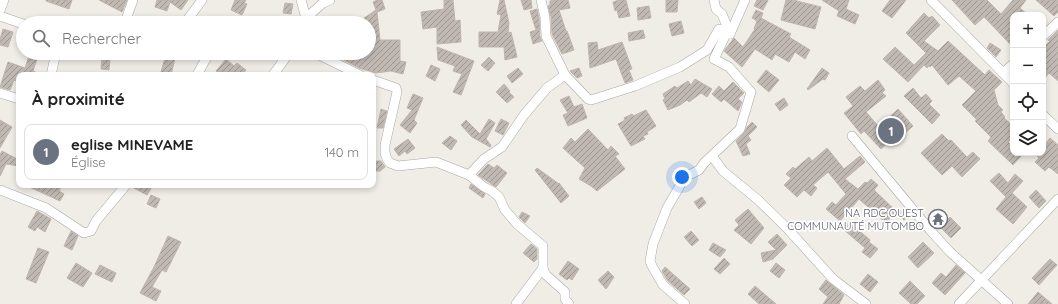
<!DOCTYPE html>
<html lang="fr">
<meta charset="utf-8">
<style>
:root{--surface:#fff;--page:#f2f2f2;--text:#222;--muted:#767676;--line:#e0e0e0;--accent:#c40c0c}
body{margin:0;font-family:Quicksand,sans-serif;background:var(--page);color:var(--text)}
.controls{position:absolute;right:12px;top:12px;display:grid;overflow:hidden;border-radius:8px;box-shadow:0 2px 6px #0003}
.controls button{width:36px;height:36px;display:grid;place-items:center;padding:0;border:0;border-bottom:1px solid var(--line);background:var(--surface);color:var(--text);font:20px sans-serif}
.you{position:absolute;left:682px;top:177px;width:14px;height:14px;margin:-10px;border:3px solid #fff;border-radius:50%;background:#1a73e8;box-shadow:0 0 0 6px #1a73e833}
.badge{display:grid;place-items:center;width:26px;height:26px;border-radius:50%;background:var(--accent);color:#fff;font-size:13px;font-weight:700}
.pin{position:absolute;translate:-50% -50%;border:2px solid #fff;box-shadow:0 1px 4px #0006}
.list{margin:0;padding:0;list-style:none}
h2{display:flex;justify-content:space-between;align-items:center;height:52px;margin:0;padding:0 16px;font-size:17px}
h2 small{font-size:13px;font-weight:400;color:var(--muted)}
.list li{display:grid;grid-template-columns:26px 1fr auto;gap:12px;align-items:center;box-sizing:border-box;height:56px;margin:0 8px 8px;padding:0 8px;border:1px solid var(--line);border-radius:8px}
.list b{display:block;font-size:15px;white-space:nowrap}
.list p{margin:0;font-size:13px;white-space:nowrap;color:var(--muted)}
.list em{font-size:13px;font-style:normal;color:var(--muted)}
.icon{flex:none;width:22px;height:22px;fill:none;stroke:currentColor;stroke-width:2;stroke-linecap:round;stroke-linejoin:round}
.map{position:relative;flex:none;width:1058px;height:304px;overflow:hidden}
.search{position:absolute;background:var(--surface);box-shadow:0 2px 6px #0003;left:16px;top:16px;width:360px;height:44px;display:flex;align-items:center;gap:10px;box-sizing:border-box;padding:0 14px;border-radius:22px;color:var(--muted);font-size:15px}
.panel{position:absolute;background:var(--surface);box-shadow:0 2px 6px #0003;left:16px;top:72px;width:360px;height:116px;border-radius:8px}
.map>svg:first-child{display:block}
.building{fill:url(#building-hatch);stroke:#c1b4aa}
.lines{fill:none;stroke-linecap:round;stroke-linejoin:round}
.street-casing{stroke:#a7a7a7;stroke-width:10}
.street{stroke:#fff;stroke-width:9}
.labels{text-anchor:middle;dominant-baseline:central;stroke-width:3.5;stroke-linejoin:round;paint-order:stroke}
.worship-label{font-size:11px;fill:#5b616d;stroke:#fff;text-anchor:end}
</style>
<div class="map">
<svg width="1058" height="304" viewBox="0 0 1058 304">
<defs>
<pattern id="building-hatch" width="6" height="6" patternUnits="userSpaceOnUse"><rect width="6" height="6" fill="#c0b9b3"/><path d="M-1 1l2-2M0 6l6-6M5 7l2-2" fill="none" stroke="#9c9691"/></pattern>
</defs>
<rect width="100%" height="100%" fill="#f0ede7"/>
<g class="building">
<path d="M46 0H72L69 9 46 1Z"/>
<path d="M99 0H127L122 12Z"/>
<path d="M157 0H188L181 10 170 2 167 11 155 7Z"/>
<path d="M235 0H246L244 3 247 4 242 15 231 10Z"/>
<path d="M377 0H382L385 9 377 12 380 40H400V61L406 62 403 74 391 71 376 73 359 68 338 57 334 53H371L369 23H357L376 10 373 2Z"/>
<path d="M444 0H453L455 21 460 20 461 42 437 44V27L423 29 421 12 444 9Z"/>
<path d="M500 0H504L509 23 508 33 511 32 517 57 505 60 504 47H479V32H498L501 15 497 14Z"/>
<path d="M521 0H531L532 8 524 10Z"/>
<path d="M556 0H568L570 8 559 10 566 31H567L574 50 562 54 552 34 551 17 548 6 550 5V1Z"/>
<path d="M619 0H626L630 16 619 18 617 10 615 11 613 2Z"/>
<path d="M666 0H678L677 12H666Z"/>
<path d="M757 0H768L763 10 754 6Z"/>
<path d="M786 0H793L821 7 815 29 781 20Z"/>
<path d="M822 0H849L846 9 859 15 855 24 837 16 839 11Z"/>
<path d="M890 0H906L892 18 882 11Z"/>
<path d="M952 0H987L1001 14 1013 0H1026L1020 8 1028 15H1013V47L984 17 975 25Z"/>
<path d="M1036 0H1058V12L1054 16Z"/>
<path d="M285 3 293 4 291 14 283 13Z"/>
<path d="M649 6 651 18 638 20 637 8Z"/>
<path d="M537 9 539 18 540 37 542 41 533 44 530 32 536 30 530 11Z"/>
<path d="M756 10 763 13 761 18 791 34 789 37 810 50 805 59 795 52 789 62 775 54 772 60 755 49 742 67 724 51 734 38 743 47 755 29H754L757 21 752 18Z"/>
<path d="M924 13 929 18 932 16 940 25 924 41 938 51 948 41 985 75 989 70 1002 82 994 90 998 105 1003 110 1001 112 1005 117 1004 118 1013 126V137L1008 142 1013 146V153H1024L1013 165 988 141 991 137 975 121 977 120 962 105 976 91 959 76 948 85 932 65 930 67 929 66 927 68 924 65 908 82 883 59 895 47 914 65 926 53 906 33Z"/>
<path d="M681 21 684 33 672 36 669 24Z"/>
<path d="M3 29 13 32 8 47 0 45V39Z"/>
<path d="M643 30 645 38 629 41 628 33Z"/>
<path d="M1058 30V81L1049 73 1043 80V48L1050 41 1048 40Z"/>
<path d="M597 42 598 50 622 42 632 69 629 70 633 80 625 83 616 59 590 68 588 43Z"/>
<path d="M990 43 1001 50 996 57 987 48Z"/>
<path d="M437 47 474 61 461 95 453 92 462 74 453 71 455 66 438 60Z"/>
<path d="M30 53H39L33 71 41 75H19V82L14 80 10 90 0 87 8 62 25 68Z"/>
<path d="M166 55 175 58 171 75H160Z"/>
<path d="M489 57 495 63 488 71 481 65Z"/>
<path d="M102 59H110L109 70 101 69Z"/>
<path d="M226 59 234 66 237 63 246 70 243 74 245 75H220L216 71Z"/>
<path d="M431 65 440 69 435 81 426 76Z"/>
<path d="M518 68 523 74 512 83 507 76Z"/>
<path d="M579 68 582 76 577 78 570 71Z"/>
<path d="M822 68 829 73 825 80 823 79 808 90 807 89Z"/>
<path d="M766 70 779 80 769 92 757 82Z"/>
<path d="M695 79 712 89 707 97 701 93 689 102 687 100 680 105 668 110 663 100 665 99 663 94 675 86 677 88 688 81 691 85Z"/>
<path d="M878 80 885 90 882 93 886 96 866 112 879 127 898 109 913 126 897 140 894 137 881 149 864 131 861 134 844 113 853 106 846 97 860 86 865 91Z"/>
<path d="M733 82 744 93 738 99 742 102 738 111 724 99 721 102 712 94 719 86 724 91Z"/>
<path d="M504 84 510 91 509 92 514 97 507 103 496 92Z"/>
<path d="M913 88 921 98 926 94 932 101 929 104 940 115 932 124 904 96Z"/>
<path d="M413 94 423 98 414 120 417 123 410 133 400 125 412 110 407 108Z"/>
<path d="M569 96 574 107 582 104 587 118 568 126 563 115 568 113 560 100Z"/>
<path d="M784 98 788 105 780 111 775 104Z"/>
<path d="M381 109 387 111 383 128H377Z"/>
<path d="M646 110 656 126 647 132 648 134 643 136 645 139 631 146 618 124 625 120 624 118 632 114 633 116Z"/>
<path d="M489 119 495 123 486 139 491 145 490 147 472 137 461 125 466 120 480 134Z"/>
<path d="M501 119 509 123 503 135 495 131Z"/>
<path d="M0 120 12 127 0 148Z"/>
<path d="M752 122 757 127 748 136 751 140 746 144 750 154 743 156 736 141 744 133 747 127Z"/>
<path d="M588 129 608 150 611 146 619 154 615 156 625 169 597 191 591 186 579 179 585 168 563 148 571 138 575 142Z"/>
<path d="M942 134 949 141 951 140 967 157 973 152 980 159 962 177 952 166 942 175 921 153Z"/>
<path d="M450 136 457 141 451 150 442 143Z"/>
<path d="M1050 138 1058 145V174L1049 167 1045 171 1035 162 1039 158 1036 155 1038 153H1043V147Z"/>
<path d="M408 139 415 148 407 154 405 151 399 156 394 149Z"/>
<path d="M827 148 844 169 860 156 865 162 845 179 858 189 865 182 867 183 871 179 878 185 874 190 896 211 886 223 859 199 840 221 826 209 832 202 836 205 846 194 828 172 813 185 817 188 811 196 804 190 797 197 784 185 791 178 786 174 793 167 795 169 809 157 812 161Z"/>
<path d="M2 151 19 160V166L6 164 0 176V155Z"/>
<path d="M373 161H381L385 167 380 171H373Z"/>
<path d="M488 164 494 168 497 165 507 173 496 187 478 175Z"/>
<path d="M537 168 559 184V183L569 196 561 203 535 170Z"/>
<path d="M999 173 1008 183 1015 174 1023 181 1012 193 1027 207 1013 224 996 209 1006 197 990 181Z"/>
<path d="M471 184 485 194 483 198 469 188Z"/>
<path d="M25 185H62L59 191 64 194 60 201Z"/>
<path d="M132 185H153L147 195 132 187Z"/>
<path d="M1036 190 1046 201 1039 208 1029 197Z"/>
<path d="M151 195 160 199 156 208 147 204Z"/>
<path d="M702 197 706 203 699 209 694 202Z"/>
<path d="M904 208 910 215 904 220 898 213Z"/>
<path d="M748 209 764 228 751 244 734 230 739 225 735 220Z"/>
<path d="M37 211 51 219 45 232 37 227 35 231 28 227Z"/>
<path d="M522 212 530 216 525 223 519 217Z"/>
<path d="M950 217 961 228 951 238 940 227Z"/>
<path d="M849 222 870 240 869 242 878 249 870 258 862 252 865 248 843 229Z"/>
<path d="M71 231 78 236 72 250 64 246Z"/>
<path d="M691 231 699 240 692 246 684 237Z"/>
<path d="M777 234 787 245 773 259 763 262 761 253 776 250 768 242Z"/>
<path d="M168 236 181 242 166 272 162 270 152 287 161 291 156 301 140 293 154 267Z"/>
<path d="M923 242 934 253 918 268 908 257Z"/>
<path d="M713 243 726 250 720 257 709 250Z"/>
<path d="M531 244 537 249V259L534 262 523 253Z"/>
<path d="M38 248 49 252 36 283 26 279Z"/>
<path d="M724 258 730 264 720 274 714 269Z"/>
<path d="M1050 259 1057 265 1039 285 1032 278Z"/>
<path d="M568 261 579 269 572 280 569 278 567 280 559 274Z"/>
<path d="M76 263 92 273 83 287 67 278Z"/>
<path d="M776 263 785 270 779 278 770 271Z"/>
<path d="M100 265 116 273 112 282 95 274Z"/>
<path d="M956 265 965 273 945 295 932 283 941 273 946 277Z"/>
<path d="M665 267 690 289 684 295 668 281 662 271Z"/>
<path d="M608 271 614 277 606 289 598 280Z"/>
<path d="M868 274 878 282 870 292 860 284Z"/>
<path d="M826 280 844 295 839 304H823L828 297 819 289Z"/>
<path d="M910 281 925 296 917 304H911L899 293Z"/>
<path d="M755 286 776 304H759L748 294Z"/>
<path d="M1038 292 1052 304H1028Z"/>
</g>
<g class="lines">
<g class="street-casing">
<g id="street">
<path d="M301 0 306 18 305 22"/>
<path d="M541 0 545 17 546 36 565 75 588 99 591 100 635 86 680 67 707 50 719 29 726 34 714 59 729 67 751 92 740 129 704 163 699 170 685 177 667 208 653 244 650 261 652 266 663 285 685 304"/>
<path d="M714 0 716 9 722 14 730 34"/>
<path d="M931 0 1013 83"/>
<path d="M0 10 4 0"/>
<path d="M0 16 23 24"/>
<path d="M306 18 323 3 330 0"/>
<path d="M125 22 133 0"/>
<path d="M106 23 125 22 137 23"/>
<path d="M185 23 202 0"/>
<path d="M730 34 745 0"/>
<path d="M1043 36 1058 22"/>
<path d="M315 53 360 75"/>
<path d="M1003 73 1013 64"/>
<path d="M51 75 56 53"/>
<path d="M197 75 209 53"/>
<path d="M273 75 289 53"/>
<path d="M373 80 396 88 397 92 385 145V153L387 159 390 163 398 166 436 162 469 175 484 187 492 191 499 197 505 210 517 224 543 246V268L545 274 565 292V299L569 304"/>
<path d="M0 93 19 99"/>
<path d="M1043 115 1058 129"/>
<path d="M852 136 930 230 950 252 1008 304"/>
<path d="M712 156 723 171 757 199 785 226 833 279 866 304"/>
<path d="M469 175 484 159 502 147 524 115 547 88 565 75"/>
<path d="M0 190 46 208 84 233 91 231 96 221 126 185"/>
<path d="M516 304 543 268"/>
<path d="M959 304 1058 199"/>
</g>
</g>
<use href="#street" class="street"/>
</g>
<defs>
<g id="temple-ring" transform="scale(1)"><circle r="9.5" fill="#fff" stroke="#6b7280" stroke-width="1.5"/><path d="M0-6L5-2H3V0L6.5 2.5H4V6H1.5V3h-3V6H-4V2.5H-6.5L-3 0V-2H-5Z" fill="#6b7280"/></g>
</defs>
<g fill-rule="evenodd">
<use href="#temple-ring" x="938" y="219"/>
</g>
<g class="labels">
<g class="worship-label">
<text x="924" y="213">NA RDC OUEST<tspan x="924" dy="13">COMMUNAUTÉ MUTOMBO</tspan></text>
</g>
</g>
</svg>
<div class="controls">
<button>+</button>
<button>−</button>
<button><svg class="icon" aria-label="locate" viewBox="0 0 24 24"><circle cx="12" cy="12" r="6"/><path d="M12 2v4M12 18v4M2 12h4M18 12h4"/></svg></button>
<button><svg class="icon" aria-label="layers" viewBox="0 0 24 24"><path d="M12 4l9 5-9 5-9-5zM3 14l9 5 9-5"/></svg></button>
</div>
<div class="you"></div>
<div class="pin badge" style="left:891px;top:131px;background:#6b7280">1</div>
<div class="search"><svg class="icon" aria-label="search" viewBox="0 0 24 24"><circle cx="10" cy="10" r="6"/><path d="M15 15l6 6"/></svg>Rechercher</div>
<section class="panel">
<h2>À proximité<small></small></h2>
<ul class="list">
<li><span class="badge" style="background:#6b7280">1</span><div><b>eglise MINEVAME</b><p>Église</p></div><em>140 m</em></li>
</ul>
</section>
</div>
